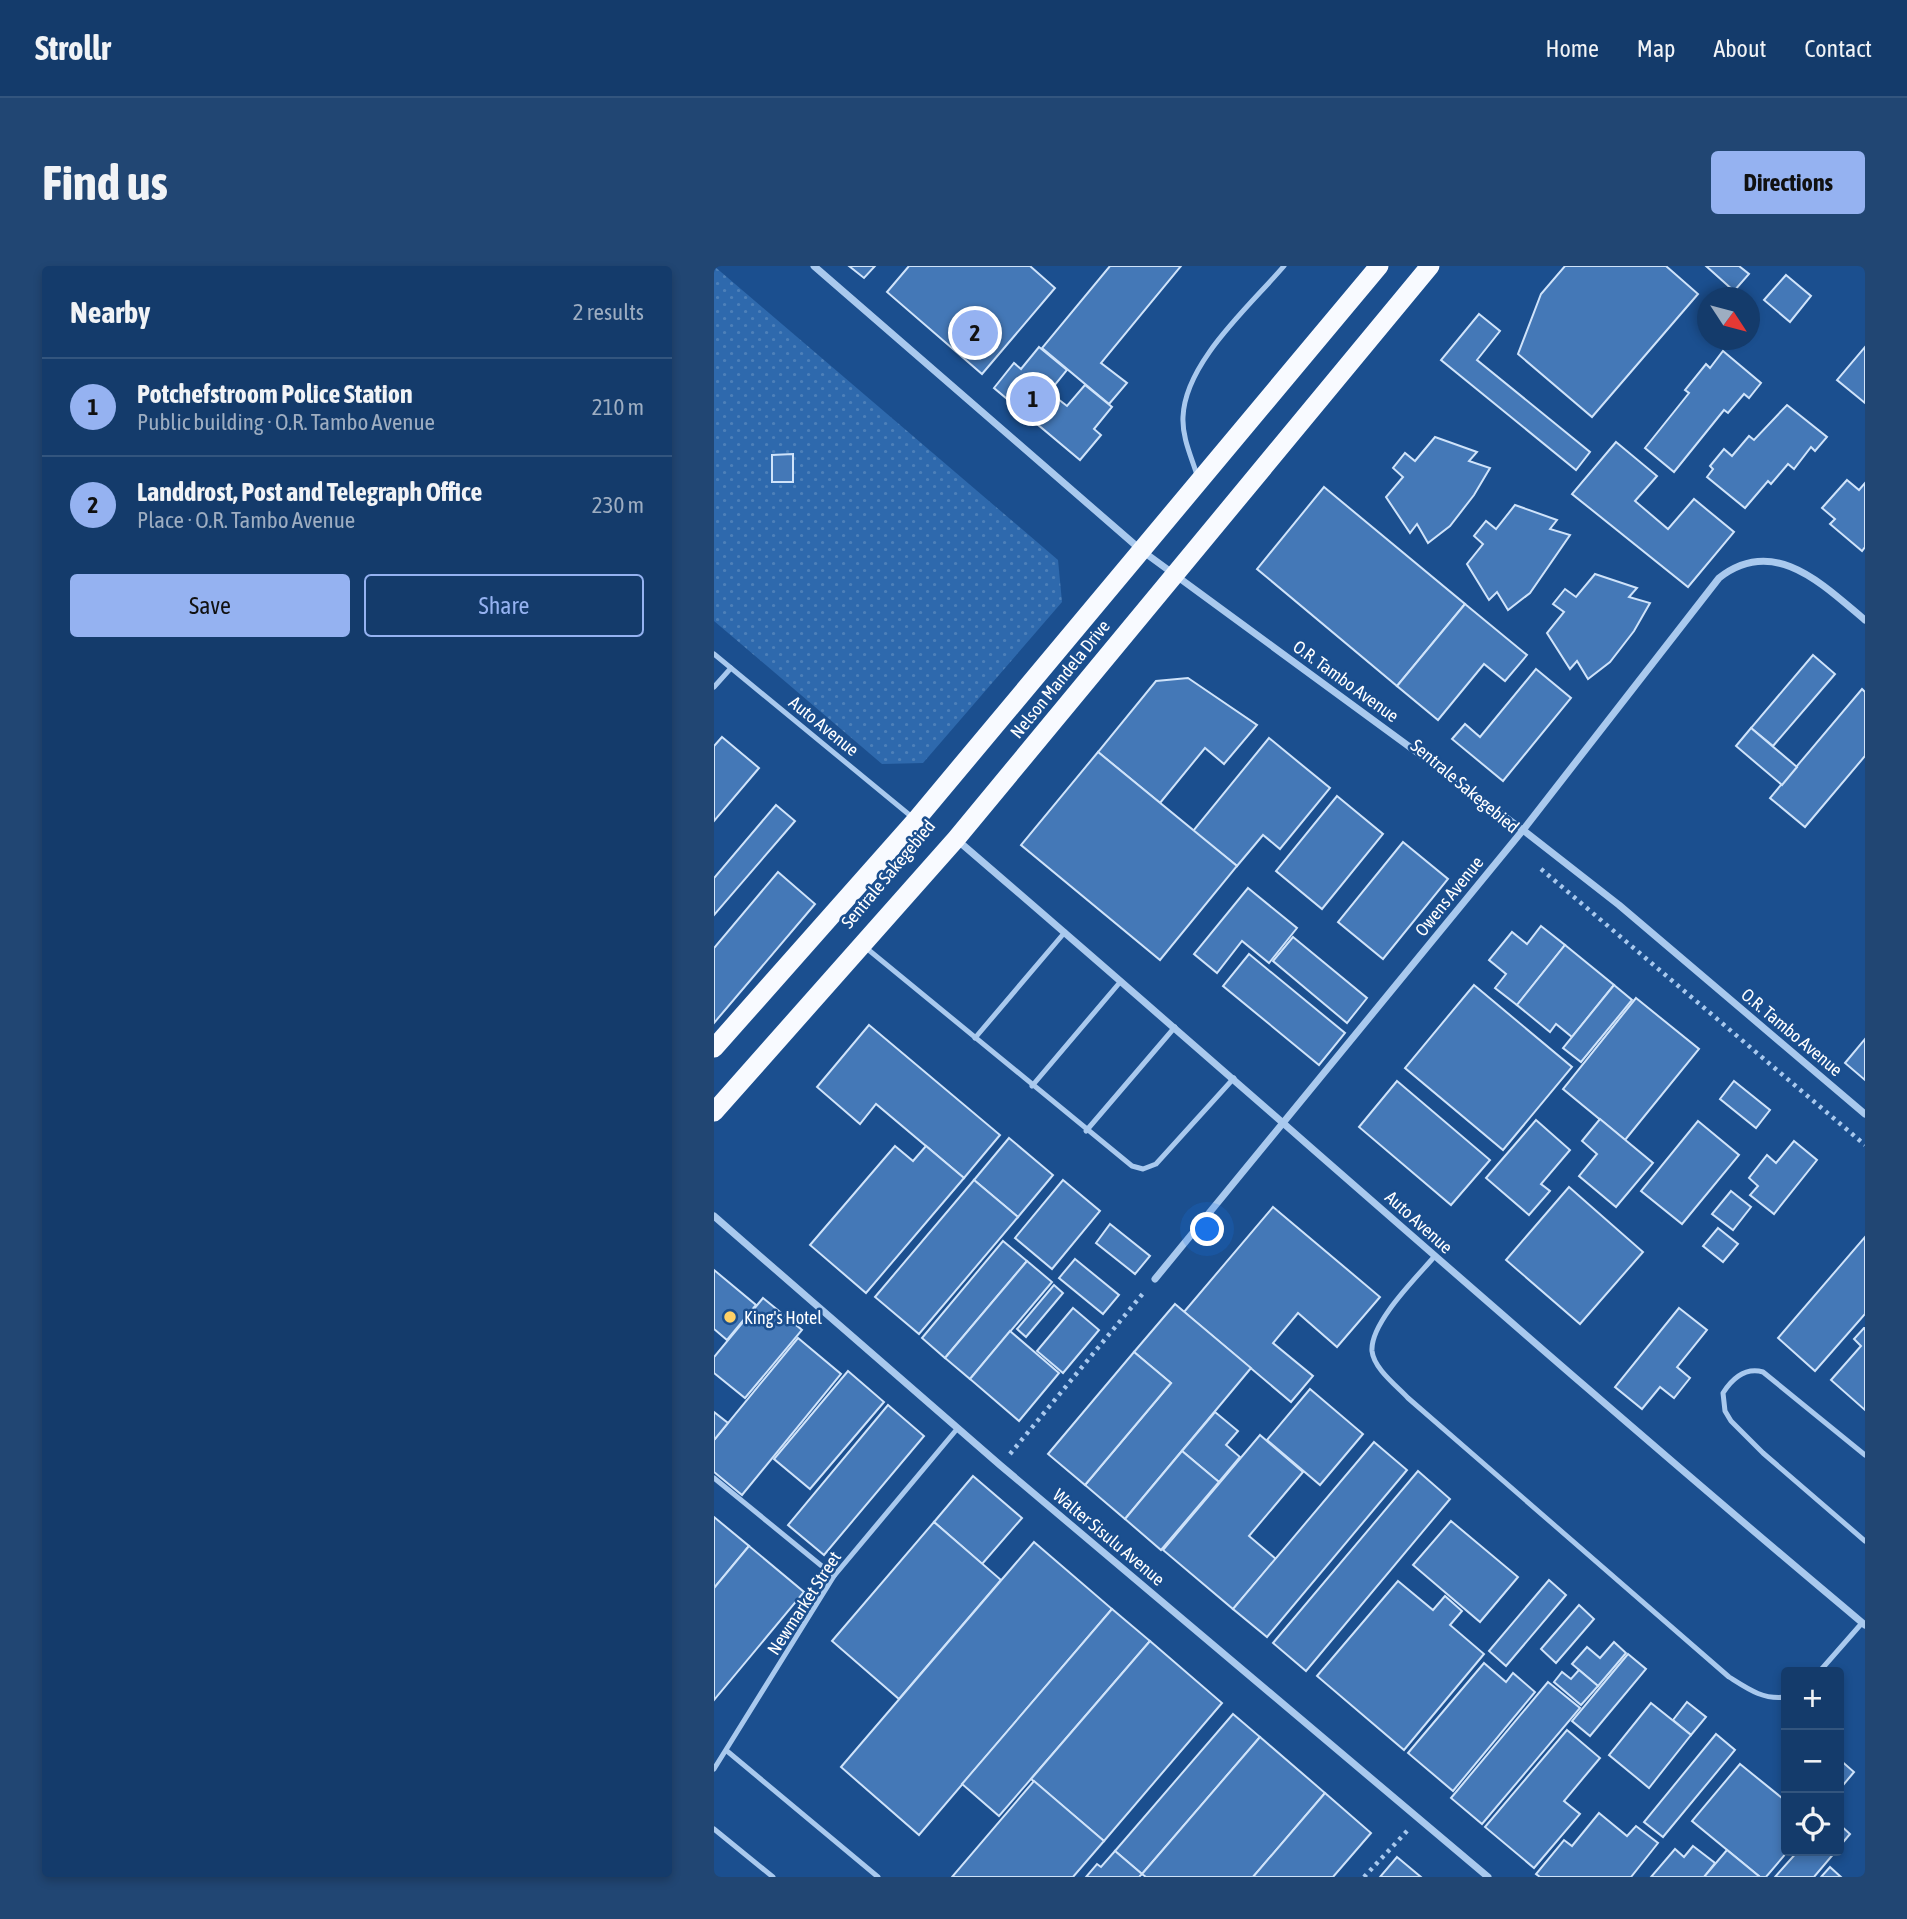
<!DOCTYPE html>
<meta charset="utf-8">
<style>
:root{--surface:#143b6b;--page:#214673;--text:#f1f3f6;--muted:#9dadc1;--line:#33557e;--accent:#95b2f1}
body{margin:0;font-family:"Asap Condensed",sans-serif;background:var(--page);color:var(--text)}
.controls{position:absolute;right:21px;bottom:21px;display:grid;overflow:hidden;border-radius:7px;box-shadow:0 4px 10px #0003}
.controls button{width:63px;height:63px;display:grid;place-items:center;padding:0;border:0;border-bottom:2px solid var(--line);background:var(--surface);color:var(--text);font:35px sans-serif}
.compass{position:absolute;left:983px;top:21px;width:63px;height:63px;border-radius:50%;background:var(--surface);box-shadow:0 4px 10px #0003;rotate:126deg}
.you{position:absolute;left:494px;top:964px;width:24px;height:24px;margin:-18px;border:5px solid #fff;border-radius:50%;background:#1a73e8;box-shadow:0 0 0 10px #1a73e833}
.badge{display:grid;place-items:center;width:46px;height:46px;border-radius:50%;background:var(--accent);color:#111;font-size:23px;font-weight:700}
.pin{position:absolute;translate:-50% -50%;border:4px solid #fff;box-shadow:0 2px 7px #0006}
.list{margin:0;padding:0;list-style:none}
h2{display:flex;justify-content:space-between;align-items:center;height:91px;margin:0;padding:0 28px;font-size:30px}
h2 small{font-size:23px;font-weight:400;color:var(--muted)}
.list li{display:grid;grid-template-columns:46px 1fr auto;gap:21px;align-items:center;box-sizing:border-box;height:98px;padding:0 28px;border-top:2px solid var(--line)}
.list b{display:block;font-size:26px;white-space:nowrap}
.list p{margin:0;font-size:23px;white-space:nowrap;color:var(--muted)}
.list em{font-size:23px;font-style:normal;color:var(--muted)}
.actions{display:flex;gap:14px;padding:21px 28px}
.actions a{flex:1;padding:16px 0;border:2px solid var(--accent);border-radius:7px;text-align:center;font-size:24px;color:var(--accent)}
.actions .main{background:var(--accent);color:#111}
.icon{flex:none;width:38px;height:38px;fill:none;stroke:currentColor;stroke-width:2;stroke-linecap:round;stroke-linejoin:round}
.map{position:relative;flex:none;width:1151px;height:1611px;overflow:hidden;border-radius:7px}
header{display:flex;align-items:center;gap:42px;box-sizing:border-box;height:98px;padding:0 35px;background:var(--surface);border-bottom:2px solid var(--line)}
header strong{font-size:33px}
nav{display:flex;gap:38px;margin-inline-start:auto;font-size:24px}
.intro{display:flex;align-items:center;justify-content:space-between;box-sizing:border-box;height:168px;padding:0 42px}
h1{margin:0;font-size:49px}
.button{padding:18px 32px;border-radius:7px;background:var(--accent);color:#111;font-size:24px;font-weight:700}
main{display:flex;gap:42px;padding:0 42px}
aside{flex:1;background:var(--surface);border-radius:7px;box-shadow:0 4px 10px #0003}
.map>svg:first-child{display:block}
.grass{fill:url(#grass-dots)}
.building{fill:#4478b7;stroke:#cfe3fa;stroke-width:2}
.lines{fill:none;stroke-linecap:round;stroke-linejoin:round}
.path{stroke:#a9c9ee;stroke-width:4.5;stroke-dasharray:3.5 5;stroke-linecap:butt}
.service{stroke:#a9c9ee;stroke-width:5}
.minor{stroke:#a9c9ee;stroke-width:7}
.trunk{stroke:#f8faff;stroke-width:19}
.poi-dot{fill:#ffd166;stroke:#1b4f8f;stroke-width:2.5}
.labels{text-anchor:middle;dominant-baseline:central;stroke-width:5;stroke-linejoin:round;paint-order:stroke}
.street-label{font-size:18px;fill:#fff;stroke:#1b4f8f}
.poi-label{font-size:18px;fill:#fff;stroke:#1b4f8f;text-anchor:start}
</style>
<header>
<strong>Strollr</strong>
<nav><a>Home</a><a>Map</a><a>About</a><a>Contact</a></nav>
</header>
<div class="intro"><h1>Find us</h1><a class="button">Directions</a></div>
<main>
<aside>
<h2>Nearby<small>2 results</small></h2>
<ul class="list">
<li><span class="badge">1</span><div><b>Potchefstroom Police Station</b><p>Public building · O.R. Tambo Avenue</p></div><em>210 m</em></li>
<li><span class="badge">2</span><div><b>Landdrost, Post and Telegraph Office</b><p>Place · O.R. Tambo Avenue</p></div><em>230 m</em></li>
</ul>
<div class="actions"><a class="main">Save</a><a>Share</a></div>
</aside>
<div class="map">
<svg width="1151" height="1611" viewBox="0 0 1151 1611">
<defs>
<pattern id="grass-dots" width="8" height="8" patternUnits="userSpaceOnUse" patternTransform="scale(1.75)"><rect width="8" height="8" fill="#2e69ad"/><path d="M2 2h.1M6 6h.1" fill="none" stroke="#4d80b9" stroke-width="1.8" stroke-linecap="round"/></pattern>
</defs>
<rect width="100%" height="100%" fill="#1b4f8f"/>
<path class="grass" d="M0 0 344 294 348 336 209 497 168 498 0 355Z"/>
<g class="building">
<path d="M135 0H161L150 12Z"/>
<path d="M195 0H316L341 22 268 108 173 26Z"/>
<path d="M396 0H467L387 97 413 117 395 138 328 82Z"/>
<path d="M851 0H952L984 28 878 151 804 88 827 28Z"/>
<path d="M992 0H1025L1035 8 1020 25Z"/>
<path d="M1072 9 1097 30 1076 56 1050 34Z"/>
<path d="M765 48 786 65 763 94 876 186 862 204 727 94Z"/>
<path d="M325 81 353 104 335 126 353 140 371 119 398 141 380 163 387 169 366 194 280 122 300 97 307 103Z"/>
<path d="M1151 81V137L1123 114Z"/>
<path d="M1009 85 1047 117 1035 132 1030 128 1014 147 1010 144 960 206 931 182 975 127 971 124 992 98 996 102Z"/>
<path d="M1073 139 1113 171 1101 185 1097 181 1080 203 1074 198 1057 218 1054 215 1031 242 993 211 999 203 996 200 1010 183 1018 190 1035 170 1040 174Z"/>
<path d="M721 171 763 186 755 195 776 202 760 229 736 260 714 277 703 258 696 267 672 231 689 211 679 202 691 187 701 195Z"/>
<path d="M902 176 943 210 921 235 954 263 980 233 1020 266 974 321 858 228Z"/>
<path d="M79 188V216H58V189Z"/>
<path d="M1133 214 1145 224 1151 217V281L1148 285 1116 258 1121 253 1108 242Z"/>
<path d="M610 221 751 338 683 420 543 303Z"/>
<path d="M801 239 843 254 836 263 856 269 816 327 794 344 783 326 775 334 753 298 769 278 760 270 772 255 782 263Z"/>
<path d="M881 308 923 322 915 331 936 337 920 365 896 396 874 413 863 395 856 403 833 367 850 346 839 338 851 323 862 331Z"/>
<path d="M751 338 813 389 791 415 770 398 724 454 683 420Z"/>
<path d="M1099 389 1121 408 1059 480 1037 462Z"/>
<path d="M822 403 857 432 789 515 738 473 751 458 766 471Z"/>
<path d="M474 412 543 459 510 498 491 482 446 537 384 486 442 415Z"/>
<path d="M1148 423 1151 426V490L1091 561 1056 532Z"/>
<path d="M1037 462 1083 501 1068 519 1022 480Z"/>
<path d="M8 471 45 502 0 555V480Z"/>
<path d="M555 472 616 522 566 583 549 569 523 600 479 565Z"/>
<path d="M384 486 523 600 446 694 307 579Z"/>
<path d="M623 530 669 568 608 643 562 605Z"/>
<path d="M62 539 81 555 0 649V612Z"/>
<path d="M689 576 734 613 669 693 624 656Z"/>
<path d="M64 606 101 638 0 757V682Z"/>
<path d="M534 622 583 662 555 697 528 675 503 707 480 688Z"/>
<path d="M827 660 851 679 803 739 781 722 792 708 775 694 798 666 813 678Z"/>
<path d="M579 671 653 732 633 757 559 695Z"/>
<path d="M851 679 900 719 858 771 842 758 836 766 803 739Z"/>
<path d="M535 688 631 767 605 799 509 720Z"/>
<path d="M760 719 858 801 789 884 691 802Z"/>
<path d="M900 719 918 734 867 796 849 782Z"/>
<path d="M922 732 985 783 911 874 849 823Z"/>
<path d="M155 759 286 869 250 912 162 838 146 858 103 821Z"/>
<path d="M1151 773V814L1131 797Z"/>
<path d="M683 815 776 894 737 939 645 861Z"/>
<path d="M1020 815 1056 844 1042 862 1006 833Z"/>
<path d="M886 853 939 897 902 941 865 910 883 888 868 875Z"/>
<path d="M822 854 856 884 827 918 836 925 815 949 772 912Z"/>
<path d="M984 855 1025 889 968 958 927 925Z"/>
<path d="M295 872 339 909 304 951 260 914Z"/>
<path d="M1080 875 1103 894 1060 948 1036 929 1044 920 1035 912 1053 889 1062 897Z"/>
<path d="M181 880 199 895 212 880 250 912 152 1027 96 979Z"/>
<path d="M260 914 304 951 205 1068 161 1031Z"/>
<path d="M349 914 386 945 338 1003 301 972Z"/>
<path d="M855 921 929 986 866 1058 792 994Z"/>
<path d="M1017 925 1037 941 1019 964 998 948Z"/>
<path d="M559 941 666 1031 623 1081 584 1047 559 1077 599 1110 577 1136 470 1046Z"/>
<path d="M396 958 436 990 421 1008 382 977Z"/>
<path d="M1004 962 1024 978 1009 996 989 980Z"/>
<path d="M1151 971V1048L1101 1105 1064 1072Z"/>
<path d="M289 975 313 995 231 1092 208 1072Z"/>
<path d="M361 993 405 1029 389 1048 345 1012Z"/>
<path d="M313 995 338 1016 256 1113 231 1092Z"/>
<path d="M0 1004 42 1039 13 1074 0 1063Z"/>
<path d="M340 1019 349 1027 312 1071 303 1063Z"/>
<path d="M49 1032 88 1064 31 1132 0 1107V1091Z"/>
<path d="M461 1038 537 1102 411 1253 371 1219 457 1117 420 1086Z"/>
<path d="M359 1042 385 1064 349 1107 323 1085Z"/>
<path d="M965 1042 993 1064 963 1101 976 1112 960 1132 946 1121 928 1143 901 1121Z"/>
<path d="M1150 1062H1151V1144L1117 1114 1147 1080 1140 1073Z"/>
<path d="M296 1065 345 1107 305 1155 256 1113Z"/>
<path d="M84 1072 127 1108 28 1229 0 1206V1174Z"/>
<path d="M420 1086 457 1117 371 1219 334 1188Z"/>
<path d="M134 1105 170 1136 96 1223 60 1193Z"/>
<path d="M596 1123 649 1168 606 1219 553 1174Z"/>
<path d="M174 1139 210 1170 110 1289 74 1259Z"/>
<path d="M0 1146 14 1157 0 1174Z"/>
<path d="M501 1146 524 1165 512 1179 526 1191 505 1216 468 1185Z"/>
<path d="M546 1169 589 1206 535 1270 562 1293 519 1343 449 1284Z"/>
<path d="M660 1176 693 1204 553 1371 519 1343Z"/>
<path d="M468 1185 505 1216 447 1284 411 1253Z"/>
<path d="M704 1205 736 1233 592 1405 559 1377Z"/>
<path d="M259 1210 308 1252 268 1298 220 1256Z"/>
<path d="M0 1251 35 1280 0 1322Z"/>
<path d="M737 1255 804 1311 766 1356 699 1299Z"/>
<path d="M220 1256 287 1314 185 1433 118 1375Z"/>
<path d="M320 1276 398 1343 205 1569 127 1501Z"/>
<path d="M35 1280 90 1326 0 1434V1322Z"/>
<path d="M835 1314 852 1329 792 1400 775 1385Z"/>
<path d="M684 1315 719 1344 731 1330 748 1345 736 1359 770 1388 690 1484 603 1410Z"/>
<path d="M865 1339 880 1353 842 1397 827 1383Z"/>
<path d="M398 1343 436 1375 285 1550 248 1518Z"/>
<path d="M436 1375 508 1437 390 1575 317 1513Z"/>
<path d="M900 1376 912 1387 884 1420 858 1398 873 1381 886 1392Z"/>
<path d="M914 1388 932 1403 876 1470 858 1455Z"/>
<path d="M770 1397 792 1416 799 1407 821 1426 739 1525 694 1487Z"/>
<path d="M865 1404 884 1420 867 1439 840 1416 848 1406 857 1413Z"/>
<path d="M834 1416 866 1442 768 1558 737 1532Z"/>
<path d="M973 1436 992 1451 977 1469 959 1454Z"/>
<path d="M937 1437 977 1469 935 1522 895 1489Z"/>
<path d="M519 1448 546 1471 428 1608 401 1585Z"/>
<path d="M853 1464 886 1492 850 1535 866 1548 820 1602 771 1561Z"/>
<path d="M1002 1468 1021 1484 949 1571 930 1556Z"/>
<path d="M546 1471 611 1527 539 1611H432L428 1608Z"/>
<path d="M1125 1493 1140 1506 1125 1524Z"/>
<path d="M1026 1498 1068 1532 1072 1527 1074 1585 1052 1611H1046L978 1555Z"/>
<path d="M320 1515 390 1575 359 1611H238Z"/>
<path d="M611 1527 657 1567 619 1611H539Z"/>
<path d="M885 1547 913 1570 922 1560 944 1577 917 1611H826L822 1608 850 1574 858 1580Z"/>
<path d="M1125 1558 1136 1568 1125 1581Z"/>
<path d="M979 1580 1001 1597 990 1611H937L961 1583 970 1591Z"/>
<path d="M1013 1584 1046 1611H990Z"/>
<path d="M401 1585 428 1608 425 1611H372L383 1598 387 1601Z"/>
<path d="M1084 1585H1122L1100 1611H1061Z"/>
<path d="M683 1591 707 1611H666Z"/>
<path d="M1116 1601 1127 1611H1107Z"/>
</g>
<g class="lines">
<g class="path">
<path d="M827 603 1151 879"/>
<path d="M296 1188 431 1025"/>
<path d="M650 1611 694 1564"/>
</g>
<g class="service">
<path d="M483 209C477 190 468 171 469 151 471 96 536 40 570 0"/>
<path d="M0 388 198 551"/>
<path d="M0 421 17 402"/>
<path d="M151 681 418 900 429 903 442 898 520 812"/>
<path d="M261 772 351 666"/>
<path d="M318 820 407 715"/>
<path d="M372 865 461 761"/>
<path d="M720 991C702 1012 656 1057 658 1085 660 1103 683 1120 694 1132L1015 1411C1034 1423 1049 1434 1072 1431"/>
<path d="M1151 1189 1049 1106C1031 1101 1018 1113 1009 1127L1011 1145 1017 1155 1049 1187 1151 1275"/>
<path d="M0 1212 120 1310"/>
<path d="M1105 1406 1148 1357"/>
<path d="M13 1485 164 1611"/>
<path d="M0 1503 120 1310 243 1163"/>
<path d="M0 1563 59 1611"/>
</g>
<g class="minor">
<path d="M100 0 427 284 809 564 905 639 1151 848"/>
<path d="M242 573C546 834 844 1102 1151 1359"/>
<path d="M0 950 286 1199 774 1611"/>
<path d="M441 1013 809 564 1005 312C1060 269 1108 318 1151 354"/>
</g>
<g class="trunk">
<path d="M0 782 202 554 665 0"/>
<path d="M0 846 242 573 716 0"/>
</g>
</g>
<circle class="poi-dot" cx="16" cy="1051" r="7"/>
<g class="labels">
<g class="street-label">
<text transform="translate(346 413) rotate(-51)">Nelson Mandela Drive</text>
<text transform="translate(632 415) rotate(36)">O.R. Tambo Avenue</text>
<text transform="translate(110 460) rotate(39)">Auto Avenue</text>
<text transform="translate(751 520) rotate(40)">Sentrale Sakegebied</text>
<text transform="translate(174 608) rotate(-50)">Sentrale Sakegebied</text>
<text transform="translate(735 630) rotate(-51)">Owens Avenue</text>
<text transform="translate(1078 766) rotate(40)">O.R. Tambo Avenue</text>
<text transform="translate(705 956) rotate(42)">Auto Avenue</text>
<text transform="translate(395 1271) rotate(40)">Walter Sisulu Avenue</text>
<text transform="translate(90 1337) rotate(-57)">Newmarket Street</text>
</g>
<g class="poi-label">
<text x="30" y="1051">King's Hotel</text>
</g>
</g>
</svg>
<div class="controls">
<button>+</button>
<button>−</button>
<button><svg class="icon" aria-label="locate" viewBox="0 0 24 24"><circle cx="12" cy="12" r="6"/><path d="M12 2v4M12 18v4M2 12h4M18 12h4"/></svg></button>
</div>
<svg class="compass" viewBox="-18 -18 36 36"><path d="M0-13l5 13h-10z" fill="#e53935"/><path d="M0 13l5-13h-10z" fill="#9dadc1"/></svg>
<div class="you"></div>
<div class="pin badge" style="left:319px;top:133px">1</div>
<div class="pin badge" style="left:261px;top:67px">2</div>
</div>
</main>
